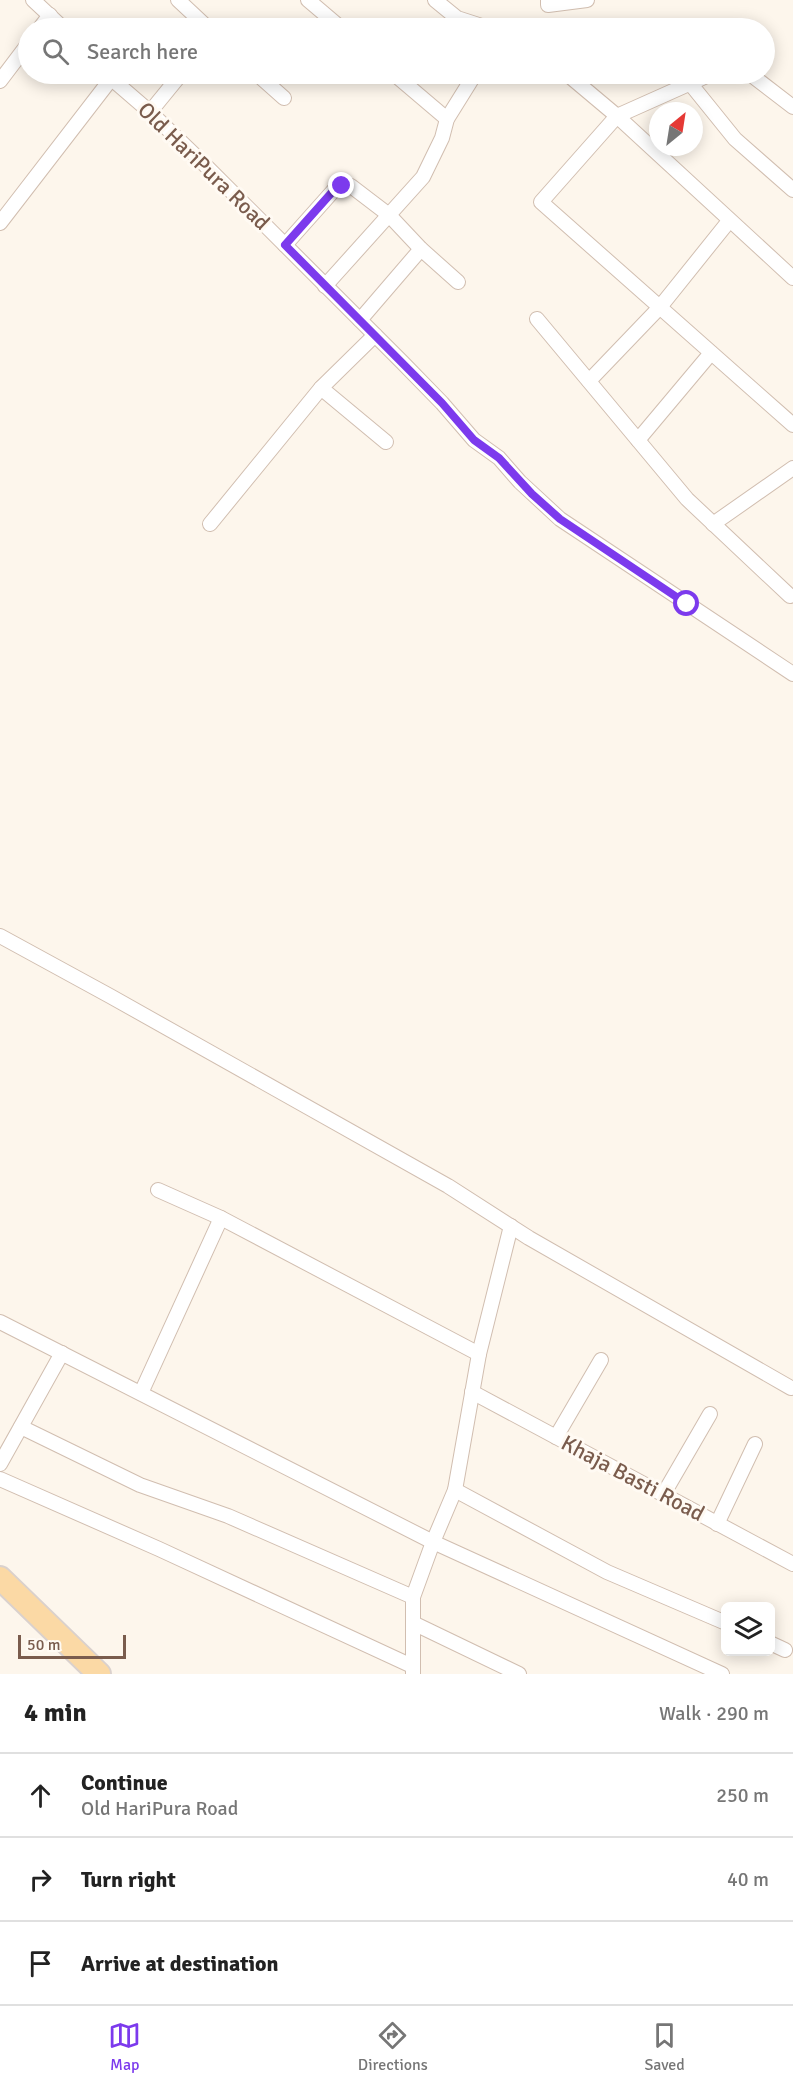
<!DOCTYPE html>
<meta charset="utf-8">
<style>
:root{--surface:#fff;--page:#f2f2f2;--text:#222;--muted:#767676;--line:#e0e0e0;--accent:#7c3aed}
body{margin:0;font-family:Signika,sans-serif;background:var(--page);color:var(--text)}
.controls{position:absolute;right:18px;bottom:18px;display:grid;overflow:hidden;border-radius:9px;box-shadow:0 3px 15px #0003}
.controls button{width:54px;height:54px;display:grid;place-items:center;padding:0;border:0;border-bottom:2px solid var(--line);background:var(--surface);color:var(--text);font:30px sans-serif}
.compass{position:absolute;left:649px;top:102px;width:54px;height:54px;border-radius:50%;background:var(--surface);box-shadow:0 3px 15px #0003;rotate:30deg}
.scale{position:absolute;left:18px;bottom:15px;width:108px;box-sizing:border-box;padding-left:6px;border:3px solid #7a5c4d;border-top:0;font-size:16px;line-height:21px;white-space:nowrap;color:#7a5c4d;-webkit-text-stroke:4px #fffaf3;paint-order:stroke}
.stop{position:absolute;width:18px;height:18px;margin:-14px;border:4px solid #7c3aed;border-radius:50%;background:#fff}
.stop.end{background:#7c3aed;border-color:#fff;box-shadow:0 2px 6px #0008}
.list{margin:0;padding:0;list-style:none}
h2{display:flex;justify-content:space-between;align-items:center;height:78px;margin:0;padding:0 24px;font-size:26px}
h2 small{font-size:20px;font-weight:400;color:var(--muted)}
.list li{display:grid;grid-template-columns:39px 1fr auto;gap:18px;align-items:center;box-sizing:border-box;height:84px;padding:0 24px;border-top:2px solid var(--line)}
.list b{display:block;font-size:22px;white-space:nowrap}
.list p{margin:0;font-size:20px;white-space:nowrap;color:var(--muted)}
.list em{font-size:20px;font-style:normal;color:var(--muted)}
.icon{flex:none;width:33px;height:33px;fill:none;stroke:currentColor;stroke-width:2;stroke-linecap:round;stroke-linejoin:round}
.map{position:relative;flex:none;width:793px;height:1674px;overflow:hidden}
.search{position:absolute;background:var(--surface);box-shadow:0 3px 15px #0003;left:18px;right:18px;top:18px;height:66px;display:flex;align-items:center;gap:15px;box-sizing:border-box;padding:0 21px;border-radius:33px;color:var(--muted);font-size:22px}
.sheet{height:330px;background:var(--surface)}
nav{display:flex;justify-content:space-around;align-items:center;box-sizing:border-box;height:84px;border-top:2px solid var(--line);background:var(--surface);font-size:16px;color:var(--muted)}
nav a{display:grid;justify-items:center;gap:3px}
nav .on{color:var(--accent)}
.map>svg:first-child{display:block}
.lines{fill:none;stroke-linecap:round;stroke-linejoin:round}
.minor-casing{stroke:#d1beb0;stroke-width:16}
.primary-casing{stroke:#dad1cd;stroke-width:26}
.minor{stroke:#fff;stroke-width:14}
.primary{stroke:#fbd9a5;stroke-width:22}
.route{stroke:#7c3aed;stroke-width:8}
.labels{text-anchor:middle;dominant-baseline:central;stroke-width:6;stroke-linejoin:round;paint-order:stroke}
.street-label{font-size:22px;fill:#7a5c4d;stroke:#fffaf3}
</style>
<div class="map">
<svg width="793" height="1674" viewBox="0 0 793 1674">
<rect width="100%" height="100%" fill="#fdf6ec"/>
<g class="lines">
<g class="minor-casing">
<g id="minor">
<path d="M33 0 63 28"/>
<path d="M178 0 208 28"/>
<path d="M308 0 341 28"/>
<path d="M435 0 457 18 488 28"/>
<path d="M548 0V5L587 0"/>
<path d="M40 28 50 15"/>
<path d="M106 74 150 112 206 166 402 362 442 403 474 440 499 458 520 482 560 519 793 674"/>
<path d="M257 74 284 98"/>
<path d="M394 74 447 119"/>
<path d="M567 74 617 116 793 278"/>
<path d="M711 74 617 116 541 202 793 425"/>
<path d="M750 74 793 107"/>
<path d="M0 81 28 44"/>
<path d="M689 82 735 139 793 190"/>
<path d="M150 112 181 74"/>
<path d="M0 223 111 79"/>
<path d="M285 245 334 190 342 186H351L389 215 421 249 458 282"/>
<path d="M325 286 423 177 442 138 447 119 475 74"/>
<path d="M537 319 687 499 790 596"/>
<path d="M360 320 421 249"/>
<path d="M589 381 660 307 729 221"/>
<path d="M321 388 386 442"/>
<path d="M638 440 711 353"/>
<path d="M210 524 321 388 375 335"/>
<path d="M713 524 793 468"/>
<path d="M0 936 110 996 448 1186 529 1238 791 1388"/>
<path d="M158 1190 221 1218 479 1354"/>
<path d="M0 1322 433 1542 722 1674"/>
<path d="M472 1392 793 1564"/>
<path d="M141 1393 221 1218"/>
<path d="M21 1427 140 1485 228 1516 413 1597"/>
<path d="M556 1437 601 1360"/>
<path d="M0 1464 62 1353"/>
<path d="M0 1479 159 1549 412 1666"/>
<path d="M455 1490 607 1572 726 1623"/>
<path d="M663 1495 710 1414"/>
<path d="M717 1524 755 1444"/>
<path d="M413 1623 519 1674"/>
<path d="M770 1643 785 1650"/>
<path d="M413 1674V1597L433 1542 455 1490 479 1354 511 1226"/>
</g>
</g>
<g class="primary-casing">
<path id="primary" d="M0 1578 99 1674"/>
</g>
<use href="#minor" class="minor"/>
<use href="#primary" class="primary"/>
</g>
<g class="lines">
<path class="route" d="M342 186 334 190 285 245 442 403 474 440 499 458 532 494 560 519 687 604"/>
</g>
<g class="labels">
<g class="street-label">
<text transform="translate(204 166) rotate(44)">Old HariPura Road</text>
<text transform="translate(633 1478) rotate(28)">Khaja Basti Road</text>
</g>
</g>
</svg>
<div class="controls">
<button><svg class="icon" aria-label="layers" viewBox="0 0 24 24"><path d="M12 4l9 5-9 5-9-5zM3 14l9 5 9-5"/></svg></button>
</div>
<svg class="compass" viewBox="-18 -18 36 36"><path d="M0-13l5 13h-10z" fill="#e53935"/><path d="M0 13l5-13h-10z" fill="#767676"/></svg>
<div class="scale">50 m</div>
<div class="stop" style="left:687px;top:604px"></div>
<div class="stop end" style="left:342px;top:186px"></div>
<div class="search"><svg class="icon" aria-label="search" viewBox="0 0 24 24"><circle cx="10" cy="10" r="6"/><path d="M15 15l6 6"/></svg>Search here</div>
</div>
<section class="sheet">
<h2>4 min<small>Walk · 290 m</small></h2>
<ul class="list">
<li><svg class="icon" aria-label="ahead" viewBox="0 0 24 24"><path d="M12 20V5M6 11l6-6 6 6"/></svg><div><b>Continue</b><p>Old HariPura Road</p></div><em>250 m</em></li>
<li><svg class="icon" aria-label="right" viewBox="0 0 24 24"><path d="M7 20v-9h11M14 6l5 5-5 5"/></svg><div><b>Turn right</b></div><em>40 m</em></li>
<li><svg class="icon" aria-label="arrive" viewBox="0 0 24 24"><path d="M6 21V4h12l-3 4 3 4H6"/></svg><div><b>Arrive at destination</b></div></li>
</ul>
</section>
<nav>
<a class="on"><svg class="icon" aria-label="map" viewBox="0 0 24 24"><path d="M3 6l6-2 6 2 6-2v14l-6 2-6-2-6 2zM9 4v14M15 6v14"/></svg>Map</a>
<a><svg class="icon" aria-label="directions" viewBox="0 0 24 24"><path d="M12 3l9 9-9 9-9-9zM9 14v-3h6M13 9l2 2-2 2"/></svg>Directions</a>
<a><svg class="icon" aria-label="saved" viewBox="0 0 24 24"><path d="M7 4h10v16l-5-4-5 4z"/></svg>Saved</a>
</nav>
